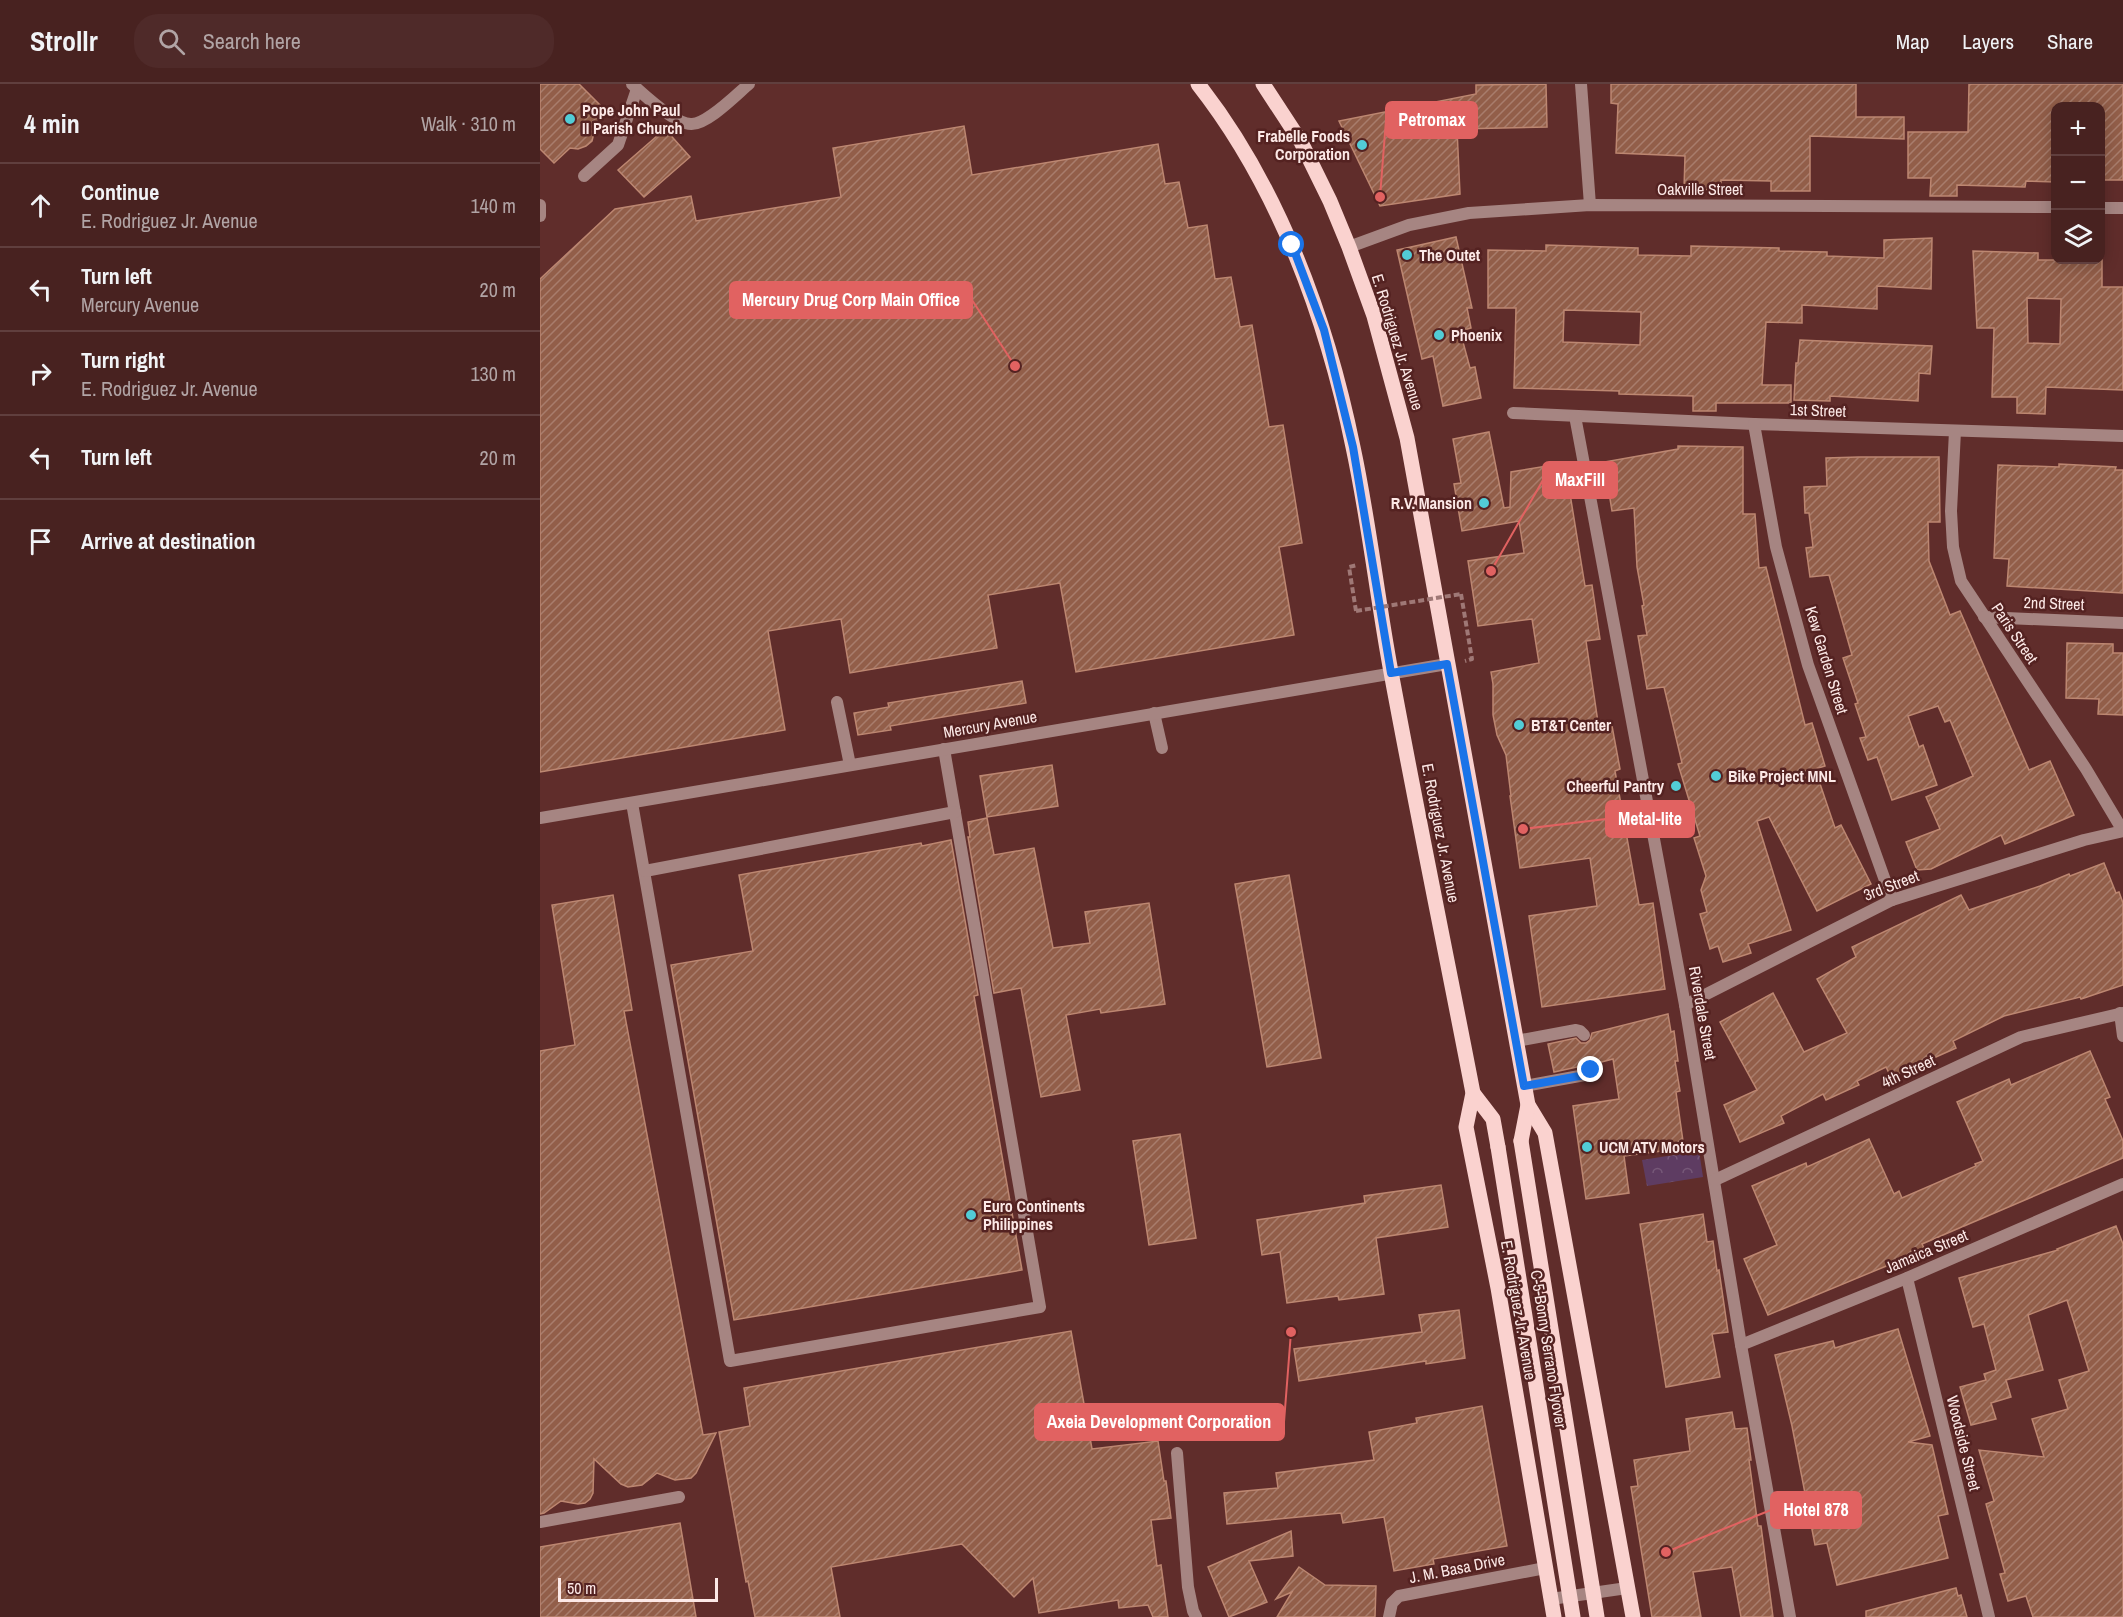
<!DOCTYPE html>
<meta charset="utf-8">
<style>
:root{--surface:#482220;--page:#4f2a29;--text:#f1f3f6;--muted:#b1a4a5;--line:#603f3e}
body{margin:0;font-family:"Archivo Narrow",sans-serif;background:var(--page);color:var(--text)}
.controls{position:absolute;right:18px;top:18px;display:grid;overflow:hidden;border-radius:12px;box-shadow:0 3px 15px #0003}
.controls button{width:54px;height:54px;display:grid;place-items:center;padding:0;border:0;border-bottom:2px solid var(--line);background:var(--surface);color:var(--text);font:30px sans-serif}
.scale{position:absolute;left:18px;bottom:15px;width:160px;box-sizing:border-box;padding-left:6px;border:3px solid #fce8e6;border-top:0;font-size:16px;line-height:21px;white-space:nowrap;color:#fce8e6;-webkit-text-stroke:4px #542221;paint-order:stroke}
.stop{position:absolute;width:18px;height:18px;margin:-14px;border:4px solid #1a73e8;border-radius:50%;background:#fff}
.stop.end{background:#1a73e8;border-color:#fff;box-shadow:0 2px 6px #0008}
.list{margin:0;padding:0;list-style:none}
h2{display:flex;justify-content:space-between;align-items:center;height:78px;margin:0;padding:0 24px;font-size:26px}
h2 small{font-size:20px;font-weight:400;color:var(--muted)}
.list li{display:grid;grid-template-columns:39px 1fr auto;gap:18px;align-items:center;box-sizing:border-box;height:84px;padding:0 24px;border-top:2px solid var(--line)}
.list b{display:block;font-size:22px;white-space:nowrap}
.list p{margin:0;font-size:20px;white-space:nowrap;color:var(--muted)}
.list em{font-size:20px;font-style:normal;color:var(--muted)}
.icon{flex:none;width:33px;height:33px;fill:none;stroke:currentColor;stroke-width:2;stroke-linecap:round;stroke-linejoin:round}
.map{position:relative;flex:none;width:1583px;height:1533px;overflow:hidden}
header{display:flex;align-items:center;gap:36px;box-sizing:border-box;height:84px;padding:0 30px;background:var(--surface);border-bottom:2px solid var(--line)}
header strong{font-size:28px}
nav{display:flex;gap:33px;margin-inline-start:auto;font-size:21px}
.search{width:420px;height:54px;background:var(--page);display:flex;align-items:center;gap:15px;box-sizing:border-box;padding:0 21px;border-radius:24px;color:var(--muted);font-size:22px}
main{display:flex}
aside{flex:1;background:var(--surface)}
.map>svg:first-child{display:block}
.park{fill:url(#park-crowns)}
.building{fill:url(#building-hatch);stroke:#bd8771;stroke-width:1.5;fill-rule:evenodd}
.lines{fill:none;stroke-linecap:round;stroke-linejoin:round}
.path{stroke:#9f7876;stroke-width:4;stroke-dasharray:6 3;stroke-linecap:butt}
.service{stroke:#a68582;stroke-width:12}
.minor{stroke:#a68582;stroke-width:12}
.tertiary{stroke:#a68582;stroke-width:12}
.primary{stroke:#fad2cf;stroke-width:15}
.path-bridge{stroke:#9f7876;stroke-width:4;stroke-dasharray:6 3;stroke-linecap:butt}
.primary-bridge{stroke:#fad2cf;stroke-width:15}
.route{stroke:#1a73e8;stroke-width:8}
.poi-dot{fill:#52ccd6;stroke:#542221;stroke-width:2}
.labels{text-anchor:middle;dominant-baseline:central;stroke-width:5;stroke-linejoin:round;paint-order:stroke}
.poi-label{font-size:16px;font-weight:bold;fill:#fce8e6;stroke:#542221;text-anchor:start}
.street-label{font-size:16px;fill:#fce8e6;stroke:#542221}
.leader{fill:none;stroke:#e16261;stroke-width:2}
.callout-dot{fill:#e16261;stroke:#542221;stroke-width:2}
.callout{fill:#e16261;stroke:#e16261;stroke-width:2}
.callout-label{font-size:18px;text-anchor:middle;font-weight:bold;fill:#fff}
</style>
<header>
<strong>Strollr</strong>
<div class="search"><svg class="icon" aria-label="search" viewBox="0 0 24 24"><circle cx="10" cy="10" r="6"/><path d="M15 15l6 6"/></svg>Search here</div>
<nav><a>Map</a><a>Layers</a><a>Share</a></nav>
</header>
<main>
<aside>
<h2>4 min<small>Walk · 310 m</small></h2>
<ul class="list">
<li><svg class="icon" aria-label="ahead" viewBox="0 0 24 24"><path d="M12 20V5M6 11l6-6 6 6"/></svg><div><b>Continue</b><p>E. Rodriguez Jr. Avenue</p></div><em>140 m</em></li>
<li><svg class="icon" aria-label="left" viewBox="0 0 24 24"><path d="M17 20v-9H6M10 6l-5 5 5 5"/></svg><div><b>Turn left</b><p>Mercury Avenue</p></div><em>20 m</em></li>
<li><svg class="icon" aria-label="right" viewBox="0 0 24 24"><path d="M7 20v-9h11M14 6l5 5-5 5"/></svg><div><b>Turn right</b><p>E. Rodriguez Jr. Avenue</p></div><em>130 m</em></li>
<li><svg class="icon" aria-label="left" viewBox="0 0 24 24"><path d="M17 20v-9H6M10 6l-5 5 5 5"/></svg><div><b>Turn left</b></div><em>20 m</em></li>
<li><svg class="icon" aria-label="arrive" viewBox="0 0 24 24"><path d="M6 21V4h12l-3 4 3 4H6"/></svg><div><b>Arrive at destination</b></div></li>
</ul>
</aside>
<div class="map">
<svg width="1583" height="1533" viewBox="0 0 1583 1533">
<defs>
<pattern id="park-crowns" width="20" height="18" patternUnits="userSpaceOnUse" patternTransform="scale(1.5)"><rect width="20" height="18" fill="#5e3c62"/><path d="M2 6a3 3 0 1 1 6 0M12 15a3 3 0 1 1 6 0" fill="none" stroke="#765878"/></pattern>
<pattern id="building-hatch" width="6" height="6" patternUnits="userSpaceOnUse" patternTransform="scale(1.5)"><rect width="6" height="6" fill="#925e49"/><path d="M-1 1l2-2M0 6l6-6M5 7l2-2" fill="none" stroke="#a87d6c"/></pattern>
</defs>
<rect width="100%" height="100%" fill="#602d2b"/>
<path class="park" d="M1159 1067 1163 1093 1107 1102 1102 1076Z"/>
<g class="building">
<path d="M0 0H39L67 28 52 42 54 49 52 57 46 62 38 65 30 64 14 79 0 65Z"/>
<path d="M1006 0 1007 43 917 45 920 110 840 122 799 37 936 10V1Z"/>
<path d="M1071 0H1316V33H1364V55L1270 52V107H1231V97L1181 96V106L1144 105 1145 72 1076 69 1078 20 1071 19Z"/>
<path d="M1429 0H1583V96H1560V22H1515V98L1486 97 1485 103 1417 101V112H1390L1391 94H1368V48H1428Z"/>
<path d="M424 42 432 91 618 60 625 100 639 98 648 144 667 141 675 195 691 193 700 243 712 241 729 343 743 341 762 459 739 463 754 551 536 588 520 499 448 511 457 564 310 589 301 535 228 547 245 646 0 688V195L75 125 151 112 156 137 301 113 293 64Z"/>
<path d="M125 45 150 73 104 113 78 86Z"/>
<path d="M916 153 932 224H927L931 244 920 247 930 284 935 283 941 314 903 322 893 272 882 275 857 166Z"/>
<path d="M1392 154 1391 205 1337 202V225L1262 221V239L1226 238 1222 301H1251V319H1176V327H1153V312L1079 310V307L974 304 976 224H948V166L1006 167V161L1098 164V171L1151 172V162L1239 164V167L1287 168V172L1344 174V156ZM1024 226 1101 228 1100 261 1023 258Z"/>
<path d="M1433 167 1498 169V176H1562V203H1583V306L1506 303 1505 330 1477 329V313H1452L1454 244H1437ZM1487 214 1521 215 1520 260 1488 259Z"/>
<path d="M1260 256 1392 262 1390 290 1379 289 1378 317 1290 312V317L1254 316 1256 279H1258Z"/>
<path d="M949 348 964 424 970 423 971 388 1025 379 1045 502 1052 501 1060 555 1046 557 1059 645 1072 642 1080 685 1075 687 1099 821 1113 819 1125 905 1002 923 989 832 1057 822 1050 774 980 784 970 712H971L966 671 957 651 953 631V600L951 588 999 579 992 535 938 542 928 477 984 469 979 437 922 447 914 400 921 399 913 355Z"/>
<path d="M1138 362 1203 363V430H1215L1219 484 1226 483 1265 641 1272 639 1285 682 1275 685 1295 744 1301 741 1331 800 1277 827 1229 733 1217 737 1251 846 1208 860 1211 869 1183 878 1178 862 1170 865 1160 830 1167 828 1161 806 1166 792 1154 754 1160 752 1138 680 1142 679 1124 603 1107 605 1098 552 1107 551 1102 522 1104 521 1097 483 1094 424 1072 427 1064 378 1138 365Z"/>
<path d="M1319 373H1399L1400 438H1388L1389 477 1410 531 1420 527 1489 686 1510 677 1534 731 1465 760 1461 751 1391 785 1377 786 1366 758 1400 745 1386 713 1433 692 1410 636 1405 638 1398 622 1368 632 1379 663 1383 661 1397 701 1352 716 1337 673 1328 676 1320 654 1326 653 1315 620 1318 619 1303 574 1312 571 1289 491 1270 493 1266 464 1273 463 1269 429H1265L1264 403 1287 402 1286 374Z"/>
<path d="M1519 380 1576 383 1575 386H1583V509L1467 502 1469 475 1454 474 1458 381 1519 383Z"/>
<path d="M1527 559 1573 560V569H1583V631L1558 630 1559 615 1526 614Z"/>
<path d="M482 597 486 619 350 642 351 646 318 651 314 629 349 623 348 619Z"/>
<path d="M512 681 518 722 447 733 440 692Z"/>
<path d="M447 734 454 771 494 764 513 864 550 859 545 828 609 819 625 920 561 929 560 925 526 931 540 1006 501 1013 481 904 454 909 428 753H430L428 738Z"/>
<path d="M411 756 438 911 434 912 482 1186 194 1236 131 881 213 867 199 791 381 759 382 762Z"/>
<path d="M1564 779 1576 809 1579 808 1583 819V901L1541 915 1540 913 1464 932 1413 957 1416 964 1351 993 1346 983 1317 997 1319 1001 1286 1016 1283 1010 1241 1032 1244 1039 1200 1058 1184 1021 1217 1006 1180 938 1233 909 1264 968 1307 949 1277 895 1316 873 1312 863 1421 811 1429 826 1500 802 1529 790 1530 792Z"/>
<path d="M749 791 781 974 727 983 695 800Z"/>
<path d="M73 811 92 926 84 927 163 1351 176 1349 156 1389 151 1394 135 1396 117 1389 102 1401 88 1403 81 1400 54 1375 53 1409 50 1415 45 1419 38 1420 21 1417 4 1429 0 1430V967L35 961 12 821Z"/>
<path d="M1128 930 1131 948 1134 947 1138 977H1135L1140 1007 1136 1008 1144 1064 1084 1072 1089 1109 1046 1115 1033 1022 1079 1015 1073 975 1058 979 1053 973H1048L1042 978V982L1014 988 1008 960 1036 954 1041 959H1046L1050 956 1052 949Z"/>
<path d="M1550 967 1570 1013 1565 1015 1583 1057V1074L1382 1160 1385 1166 1228 1231 1204 1175 1237 1161 1212 1102 1266 1079 1267 1083 1329 1055 1354 1110 1359 1107 1362 1114 1436 1082 1435 1080 1443 1077 1417 1018 1469 995 1471 1001Z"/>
<path d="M640 1050 656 1154 609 1161 593 1057Z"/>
<path d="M901 1101 908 1143 836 1154 844 1210 799 1216 798 1212 747 1219 740 1168 722 1171 717 1136 825 1119 824 1112Z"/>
<path d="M1163 1130 1167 1158 1173 1157 1177 1187 1179 1186 1188 1248 1172 1250 1180 1293 1126 1303 1100 1140Z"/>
<path d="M1576 1142 1583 1160V1533H1493L1486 1512 1468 1517 1460 1490 1465 1489 1446 1420 1454 1417 1439 1366 1504 1373 1492 1335 1528 1325 1519 1296 1549 1287 1527 1216 1488 1231 1503 1286 1466 1296 1471 1313 1451 1319 1456 1335 1431 1341 1420 1303 1446 1296 1444 1290 1456 1286 1444 1240 1433 1243 1419 1194 1518 1166 1517 1165Z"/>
<path d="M919 1226 925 1274 886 1280V1277L759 1297 754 1265 882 1248 879 1231Z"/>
<path d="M1358 1245 1390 1352 1368 1358 1392 1361 1408 1430 1398 1432 1408 1474 1297 1501 1287 1459 1275 1461 1252 1342 1235 1271 1293 1257 1295 1264Z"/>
<path d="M531 1247 552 1365 618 1357 624 1397H626L631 1434 611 1436 617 1482 621 1481 628 1533H613L608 1521 579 1524 578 1516 499 1529 493 1494 474 1513 422 1460 291 1483 300 1533H215L208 1497 206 1498 179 1348 210 1342 204 1304Z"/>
<path d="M942 1322 967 1462 893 1475 894 1480 854 1487 844 1433 803 1439 801 1429 687 1440 684 1409 738 1404 736 1389 834 1376 829 1348 877 1339 876 1334Z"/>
<path d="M1192 1328 1195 1345 1207 1344 1211 1376H1209L1218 1442H1221L1233 1533H1201L1192 1483 1153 1488 1161 1533H1112L1091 1403 1098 1402 1094 1376 1150 1367 1146 1335Z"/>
<path d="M140 1439 156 1533H0V1463Z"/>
<path d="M751 1447 753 1472 709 1477 727 1518 689 1533 668 1483Z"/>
<path d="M759 1483 785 1501 836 1502 835 1533H737L752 1508 736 1515Z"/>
<path d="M1416 1504 1418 1512 1421 1511 1427 1533H1326V1527Z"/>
</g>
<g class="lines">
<g class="path">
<path d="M921 510 932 575 925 577"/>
<path d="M816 527 809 483 817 481"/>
</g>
<g class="service">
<path d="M44 92 78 61 97 5"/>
<path d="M0 121V132"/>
<path d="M297 618 310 681"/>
<path d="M614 629 622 664"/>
<path d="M92 719 190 1277 500 1223 404 665"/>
<path d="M105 787 415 728"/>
<path d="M976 957 1036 946 1040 947 1044 951"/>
<path d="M984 1002 1045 991 1049 989 1051 986 1050 981"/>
<path d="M0 1438 139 1413"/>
<path d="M1011 1515 1087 1504"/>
</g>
<g class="minor">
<path d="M1041 0 1050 121"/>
<path d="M1560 124H1583"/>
<path d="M809 163 869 141 929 129 1050 121 1516 123"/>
<path d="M973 329 1214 340 1583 352"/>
<path d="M1035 332 1145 921 1201 1261 1250 1533"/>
<path d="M1214 340 1236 463 1268 581 1352 816"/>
<path d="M1415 347 1411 427 1413 463 1421 497 1546 685 1583 747"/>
<path d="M1444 533 1583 539"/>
<path d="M0 734 907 580"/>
<path d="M1145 921 1352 816 1544 756 1583 747"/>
<path d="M1580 929 1583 952"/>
<path d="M1175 1096 1481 953 1583 929"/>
<path d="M1367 1194 1449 1533"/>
<path d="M1201 1261 1367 1194 1583 1100"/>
<path d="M637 1369 648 1503 653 1527 656 1533"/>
<path d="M849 1533 852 1519 859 1512 1005 1484"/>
</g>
<path class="tertiary" d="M92 0C104 11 135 40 151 40 167 41 197 10 209 0"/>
<g class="primary">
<path d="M658 0C739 103 787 236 813 363 829 437 837 513 851 588 877 729 906 869 933 1009L926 1043 958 1204 1014 1533"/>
<path d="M723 0 761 58 790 117 809 163 834 232 867 354 988 1021 1005 1049 1093 1533"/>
<path d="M933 1009 953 1035 958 1063"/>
<path d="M981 1057 988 1021"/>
</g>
<path class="path-bridge" d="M816 527 921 510"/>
<g class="primary-bridge">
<path d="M981 1057 1057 1533"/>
<path d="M958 1063 1033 1533"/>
</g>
</g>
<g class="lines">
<path class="route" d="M752 161 784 246 813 363 851 589 907 580 984 1002 1045 991 1049 989 1051 986"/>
</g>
<g class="poi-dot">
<circle cx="30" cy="35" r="6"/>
<circle cx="822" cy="61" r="6"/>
<circle cx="867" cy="171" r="6"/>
<circle cx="899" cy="251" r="6"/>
<circle cx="944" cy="419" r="6"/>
<circle cx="979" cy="641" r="6"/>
<circle cx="1176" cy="692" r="6"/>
<circle cx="1136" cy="702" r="6"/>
<circle cx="1047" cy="1063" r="6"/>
<circle cx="431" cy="1131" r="6"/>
</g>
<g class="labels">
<g class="poi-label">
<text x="42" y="26">Pope John Paul<tspan x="42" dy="18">II Parish Church</tspan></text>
<text x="810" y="52" text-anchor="end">Frabelle Foods<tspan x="810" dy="18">Corporation</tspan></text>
<text x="879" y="171">The Outet</text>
<text x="911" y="251">Phoenix</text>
<text x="932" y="419" text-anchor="end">R.V. Mansion</text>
<text x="991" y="641">BT&amp;T Center</text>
<text x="1188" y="692">Bike Project MNL</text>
<text x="1124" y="702" text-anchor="end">Cheerful Pantry</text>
<text x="1059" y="1063">UCM ATV Motors</text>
<text x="443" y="1122">Euro Continents<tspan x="443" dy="18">Philippines</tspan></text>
</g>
<g class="street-label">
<text x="1160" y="105">Oakville Street</text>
<text transform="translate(858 258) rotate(73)">E. Rodriguez Jr. Avenue</text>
<text transform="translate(1278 326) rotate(2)">1st Street</text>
<text transform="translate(1514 519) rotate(2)">2nd Street</text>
<text transform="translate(1475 549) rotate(56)">Paris Street</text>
<text transform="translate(1287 576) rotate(73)">Kew Garden Street</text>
<text transform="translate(450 640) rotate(-10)">Mercury Avenue</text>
<text transform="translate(901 749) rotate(79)">E. Rodriguez Jr. Avenue</text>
<text transform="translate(1351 801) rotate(-21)">3rd Street</text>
<text transform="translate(1163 929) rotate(80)">Riverdale Street</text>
<text transform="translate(1368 987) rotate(-25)">4th Street</text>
<text transform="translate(1386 1167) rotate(-23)">Jamaica Street</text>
<text transform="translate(979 1226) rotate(80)">E. Rodriguez Jr. Avenue</text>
<text transform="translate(1009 1265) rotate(81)">C-5-Bonny Serrano Flyover</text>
<text transform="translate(1424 1359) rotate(76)">Woodside Street</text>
<text transform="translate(917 1484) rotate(-11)">J. M. Basa Drive</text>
</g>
</g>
<path class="leader" d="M840 113L846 36M475 282L432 216M951 487L1003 396M983 745L1066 735M751 1248L744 1338M1126 1468L1231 1426"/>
<g class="callout-dot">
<circle cx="840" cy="113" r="6"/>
<circle cx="475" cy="282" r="6"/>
<circle cx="951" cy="487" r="6"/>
<circle cx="983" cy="745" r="6"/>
<circle cx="751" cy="1248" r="6"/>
<circle cx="1126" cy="1468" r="6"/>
</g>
<g class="callout">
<rect x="846" y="18" width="91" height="36" rx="6"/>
<rect x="190" y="198" width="242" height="36" rx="6"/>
<rect x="1003" y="378" width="74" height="36" rx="6"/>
<rect x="1066" y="717" width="88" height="36" rx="6"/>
<rect x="495" y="1320" width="249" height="36" rx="6"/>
<rect x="1231" y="1408" width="90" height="36" rx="6"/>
</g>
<g class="callout-label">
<text x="892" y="42">Petromax</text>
<text x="311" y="222">Mercury Drug Corp Main Office</text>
<text x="1040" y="402">MaxFill</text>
<text x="1110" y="741">Metal-lite</text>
<text x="619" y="1344">Axeia Development Corporation</text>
<text x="1276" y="1432">Hotel 878</text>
</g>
</svg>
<div class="controls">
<button>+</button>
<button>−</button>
<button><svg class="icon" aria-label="layers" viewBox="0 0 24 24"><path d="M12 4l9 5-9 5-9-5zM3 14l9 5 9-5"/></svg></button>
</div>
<div class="scale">50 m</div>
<div class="stop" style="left:752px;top:161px"></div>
<div class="stop end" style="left:1051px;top:986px"></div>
</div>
</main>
